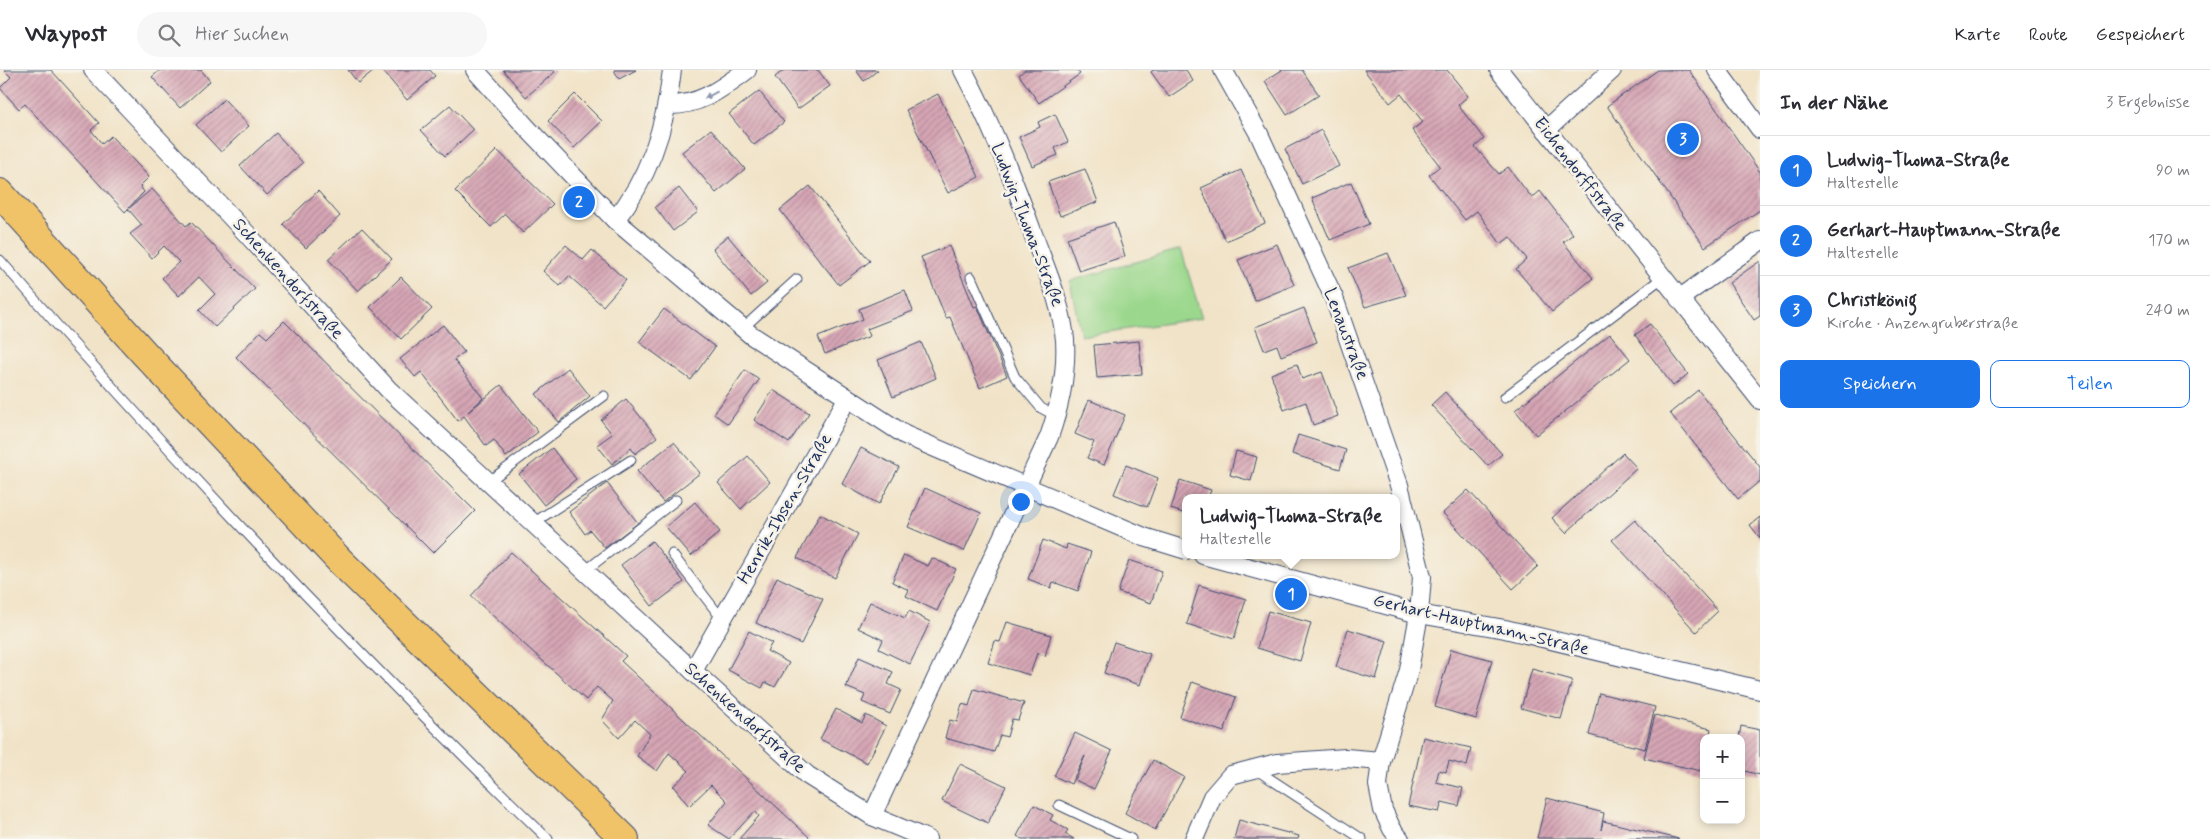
<!DOCTYPE html>
<html lang="de">
<meta charset="utf-8">
<style>
:root{--surface:#fff;--page:#f7f7f7;--text:#2b2b33;--muted:#7c7c81;--line:#e1e1e2;--accent:#1a73e8}
body{margin:0;font-family:Mynerve,sans-serif;background:var(--page);color:var(--text)}
.controls{position:absolute;right:15px;bottom:15px;display:grid;overflow:hidden;border-radius:10px;box-shadow:0 2px 8px #0003}
.controls button{width:45px;height:45px;display:grid;place-items:center;padding:0;border:0;border-bottom:1px solid var(--line);background:var(--surface);color:var(--text);font:25px sans-serif}
.you{position:absolute;left:1020px;top:431px;width:18px;height:18px;margin:-12px;border:4px solid #fff;border-radius:50%;background:#1a73e8;box-shadow:0 0 0 8px #1a73e833}
.badge{display:grid;place-items:center;width:32px;height:32px;border-radius:50%;background:var(--accent);color:#fff;font-size:16px;font-weight:700}
.pin{position:absolute;translate:-50% -50%;border:2px solid #fff;box-shadow:0 1px 5px #0006}
.popup{position:absolute;left:1182px;top:424px;width:218px;height:65px;box-sizing:border-box;display:grid;place-content:center;border-radius:10px;background:var(--surface);filter:drop-shadow(0 1px 4px #0005);font-size:16px;white-space:nowrap;color:var(--muted)}
.popup b{font-size:19px;color:var(--text)}
.popup::after{content:'';position:absolute;left:50%;top:100%;margin-left:-10px;border:10px solid transparent;border-top-color:var(--surface)}
.list{margin:0;padding:0;list-style:none}
h2{display:flex;justify-content:space-between;align-items:center;height:65px;margin:0;padding:0 20px;font-size:21px}
h2 small{font-size:16px;font-weight:400;color:var(--muted)}
.list li{display:grid;grid-template-columns:32px 1fr auto;gap:15px;align-items:center;box-sizing:border-box;height:70px;padding:0 20px;border-top:1px solid var(--line)}
.list b{display:block;font-size:19px;white-space:nowrap}
.list p{margin:0;font-size:16px;white-space:nowrap;color:var(--muted)}
.list em{font-size:16px;font-style:normal;color:var(--muted)}
.actions{display:flex;gap:10px;padding:15px 20px}
.actions a{flex:1;padding:11px 0;border:1px solid var(--accent);border-radius:10px;text-align:center;font-size:18px;color:var(--accent)}
.actions .main{background:var(--accent);color:#fff}
.icon{flex:none;width:28px;height:28px;fill:none;stroke:currentColor;stroke-width:2;stroke-linecap:round;stroke-linejoin:round}
.map{position:relative;flex:none;width:1760px;height:769px;overflow:hidden}
header{display:flex;align-items:center;gap:30px;box-sizing:border-box;height:70px;padding:0 25px;background:var(--surface);border-bottom:1px solid var(--line)}
header strong{font-size:24px}
nav{display:flex;gap:28px;margin-inline-start:auto;font-size:18px}
.search{width:350px;height:45px;background:var(--page);display:flex;align-items:center;gap:12px;box-sizing:border-box;padding:0 18px;border-radius:28px;color:var(--muted);font-size:19px}
main{display:flex}
aside{flex:1;background:var(--surface)}
.map>svg:first-child{display:block}
.green{fill:#9bd88d;stroke:#5b8476}
.building{fill:url(#building-hatch)}
.lines{fill:none;stroke-linecap:round;stroke-linejoin:round}
.lane-casing{stroke:#3b4a6e;stroke-width:11}
.street-casing{stroke:#3b4a6e;stroke-width:20}
.primary-casing{stroke:#3b4a6e;stroke-width:30}
.lane{stroke:#fff;stroke-width:9}
.street{stroke:#fff;stroke-width:18}
.primary{stroke:#f1c369;stroke-width:28}
.oneway{fill:#8d97ae}
.labels{text-anchor:middle;dominant-baseline:central;stroke-width:5;stroke-linejoin:round;paint-order:stroke}
.street-label{font-size:18px;fill:#1b2f5e;stroke:#f7f3e8}
</style>
<header>
<strong>Waypost</strong>
<div class="search"><svg class="icon" aria-label="search" viewBox="0 0 24 24"><circle cx="10" cy="10" r="6"/><path d="M15 15l6 6"/></svg>Hier suchen</div>
<nav><a>Karte</a><a>Route</a><a>Gespeichert</a></nav>
</header>
<main>
<div class="map">
<svg width="1760" height="769" viewBox="0 0 1760 769">
<defs>
<pattern id="building-hatch" width="6" height="6" patternUnits="userSpaceOnUse" patternTransform="scale(1.25)"><rect width="6" height="6" fill="#d7a6b5"/><path d="M-1 1l2-2M0 6l6-6M5 7l2-2" fill="none" stroke="#ae8896"/></pattern>
</defs>
<rect width="100%" height="100%" fill="#f7f3e8"/>
<filter id="ink" filterUnits="userSpaceOnUse"><feTurbulence type="fractalNoise" baseFrequency=".02" numOctaves="2"/><feDisplacementMap in="SourceGraphic" scale="10" xChannelSelector="R" yChannelSelector="G"/><feConvolveMatrix kernelMatrix="1 2 1 2 8 2 1 2 1" color-interpolation-filters="sRGB"/></filter>
<filter id="wash" filterUnits="userSpaceOnUse"><feTurbulence type="fractalNoise" baseFrequency=".0096" numOctaves="4" result="noise"/><feDisplacementMap in="SourceGraphic" scale="20" xChannelSelector="R" yChannelSelector="G"/><feGaussianBlur stdDeviation="1.12" result="paint"/><feColorMatrix in="noise" values="0 0 0 0 0 0 0 0 0 0 0 0 0 0 0 0 0 1.4 0 .05"/><feComposite in="paint" operator="in"/></filter>
<g filter="url(#wash)">
<rect width="100%" height="100%" fill="#f1e3c7"/>
<path class="green" d="M1181 179 1202 248 1081 266 1070 211Z"/>
<g id="blocks">
<g class="building">
<path d="M4 0H51L99 53 91 60 102 74 111 66 149 107 140 116 144 122 125 142 25 34 19 39 0 18 11 7Z"/>
<path d="M160 0H201L210 11 180 38 152 7Z"/>
<path d="M348 0H374L358 13Z"/>
<path d="M382 0H430L435 6 407 30Z"/>
<path d="M503 0H553L555 2 526 27Z"/>
<path d="M614 0H636L619 9Z"/>
<path d="M784 0H818L830 16 798 39 775 7Z"/>
<path d="M856 0H878L864 11Z"/>
<path d="M1025 0H1077L1080 4 1039 33 1019 5Z"/>
<path d="M1153 0H1186L1193 11 1169 27 1151 2Z"/>
<path d="M1282 0H1302L1319 25 1287 45 1265 11Z"/>
<path d="M1364 0H1447L1468 26 1458 35 1484 69 1475 77 1499 104 1508 97 1532 128 1540 121 1573 164 1563 172 1593 208 1552 242 1516 199 1527 189 1510 167 1501 174 1477 141 1465 150 1429 105 1440 96 1412 60 1423 52 1401 24 1390 33Z"/>
<path d="M1658 0H1689L1760 102V140L1705 177 1607 36Z"/>
<path d="M759 21 784 52 754 75 729 44Z"/>
<path d="M575 24 602 51 574 78 548 51Z"/>
<path d="M938 24 979 107 948 123 906 40Z"/>
<path d="M224 29 249 56 221 82 196 55Z"/>
<path d="M450 35 473 60 445 86 421 60Z"/>
<path d="M1055 44 1068 72 1055 78 1058 85 1032 96 1019 67 1040 57 1038 52Z"/>
<path d="M711 59 745 99 716 123 682 82Z"/>
<path d="M1321 60 1339 96 1302 114 1285 79Z"/>
<path d="M276 63 303 93 267 125 240 96Z"/>
<path d="M497 80 553 134 523 163 505 144 491 157 455 121Z"/>
<path d="M1085 99 1098 132 1060 146 1048 112Z"/>
<path d="M1241 100 1265 153 1226 171 1201 118Z"/>
<path d="M1351 112 1369 154 1330 170 1312 128Z"/>
<path d="M810 116 870 191 839 215 780 140Z"/>
<path d="M679 118 698 142 673 161 655 137Z"/>
<path d="M152 119 186 156 191 152 255 219 215 257 199 240 215 224 199 207 179 226 162 208 179 192 164 176 152 188 130 164 142 155 128 139Z"/>
<path d="M318 121 340 146 306 178 283 154Z"/>
<path d="M1114 152 1125 186 1079 201 1067 168Z"/>
<path d="M362 158 392 189 358 221 328 189Z"/>
<path d="M728 166 767 213 751 226 713 179Z"/>
<path d="M1277 174 1294 215 1255 231 1238 190Z"/>
<path d="M566 175 583 190 592 180 626 210 603 236 569 206 560 216 543 201Z"/>
<path d="M949 176 974 237 977 236 1007 306 980 318 950 247 946 248 921 187Z"/>
<path d="M1388 183 1406 225 1365 237 1348 198Z"/>
<path d="M1760 191V246L1754 250 1729 213Z"/>
<path d="M401 207 432 239 401 269 370 237Z"/>
<path d="M905 220 913 241 867 259 870 266 825 284 818 267 863 249 859 239Z"/>
<path d="M1304 238 1317 272 1281 286 1277 275 1264 280 1255 257Z"/>
<path d="M664 239 715 277 691 310 639 272Z"/>
<path d="M284 251 475 441 433 483 236 287 260 262 267 268Z"/>
<path d="M1650 254 1688 304 1673 316 1635 265Z"/>
<path d="M443 255 464 282 454 290 483 328 468 342 501 315 538 362 506 387 494 370 486 376 464 346 458 351 421 302 415 307 400 289Z"/>
<path d="M1610 264 1630 289 1536 365 1515 340Z"/>
<path d="M1139 271 1142 304 1097 308 1094 275Z"/>
<path d="M921 272 936 308 893 327 878 290Z"/>
<path d="M1297 294 1302 309 1322 302 1338 346 1313 355 1306 332 1284 340 1271 304Z"/>
<path d="M568 298 590 326 559 352 536 324Z"/>
<path d="M745 300 759 310 728 354 714 344Z"/>
<path d="M773 320 809 343 789 373 754 350Z"/>
<path d="M1698 320 1760 397V411L1738 429 1670 343Z"/>
<path d="M1445 322 1502 384 1488 396 1431 335Z"/>
<path d="M626 329 657 367 635 384 631 378 612 394 597 375 612 364 601 350Z"/>
<path d="M1089 330 1125 345 1104 395 1087 388 1094 372 1075 364Z"/>
<path d="M1298 365 1346 380 1340 399 1292 384Z"/>
<path d="M674 372 700 403 663 432 637 401Z"/>
<path d="M552 378 576 409 544 435 519 404Z"/>
<path d="M861 378 899 397 879 434 842 414Z"/>
<path d="M1236 381 1257 387 1251 411 1230 405Z"/>
<path d="M1623 383 1637 398 1566 463 1552 448Z"/>
<path d="M748 386 770 412 741 439 718 413Z"/>
<path d="M1126 395 1158 408 1147 437 1114 424Z"/>
<path d="M1180 410 1211 420 1208 428H1186V444L1171 439Z"/>
<path d="M607 413 638 453 605 478 590 460 585 464 569 442Z"/>
<path d="M925 418 981 443 964 481 908 457Z"/>
<path d="M1468 420 1538 496 1513 519 1443 443Z"/>
<path d="M695 432 720 462 691 486 666 457Z"/>
<path d="M820 444 858 464 835 508 797 488Z"/>
<path d="M1760 447V468L1750 455Z"/>
<path d="M1635 450 1718 541 1696 562 1612 470Z"/>
<path d="M1043 470 1066 479 1067 474 1091 482 1078 521 1053 512 1051 518 1028 509Z"/>
<path d="M652 471 684 512 652 536 621 495Z"/>
<path d="M511 482 626 586 621 591 811 769H739L759 746 755 741 729 769 708 755 727 731 711 715 689 736 673 716 689 701 669 683 657 701 637 686 650 664 635 650 619 668 602 650 613 631 597 617 586 630 471 526Z"/>
<path d="M904 485 928 496 932 488 956 499 937 541 906 526 909 520 892 512Z"/>
<path d="M1129 490 1162 501 1151 533 1118 522Z"/>
<path d="M777 507 823 529 801 574 756 553Z"/>
<path d="M1199 515 1246 529 1234 569 1187 554Z"/>
<path d="M870 532 905 548 909 541 930 552 910 594 879 579 883 570 858 558Z"/>
<path d="M1268 541 1311 553 1300 591 1257 578Z"/>
<path d="M1007 552 1051 565 1045 586 1037 583 1030 605 988 593 995 571 1000 572Z"/>
<path d="M1348 559 1387 571 1376 609 1336 597Z"/>
<path d="M749 561 772 573 767 581 789 593 775 617 765 612 762 618 728 600Z"/>
<path d="M1114 572 1150 584 1140 615 1104 603Z"/>
<path d="M1451 579 1492 590 1476 649 1435 637Z"/>
<path d="M859 587 893 602 888 614 901 620 890 644 862 632 865 625 846 617Z"/>
<path d="M1532 599 1572 610 1561 649 1521 638Z"/>
<path d="M1192 612 1236 627 1224 662 1180 647Z"/>
<path d="M974 619 1024 633 1018 650 1012 649 1007 667 1000 665 994 682 945 668 950 650 957 652 962 634 969 636Z"/>
<path d="M1599 623 1655 637 1645 679 1589 665Z"/>
<path d="M836 639 862 653 866 645 886 656 867 693 820 669Z"/>
<path d="M1655 645 1711 659 1709 668H1704V690L1701 701 1644 688Z"/>
<path d="M1741 656 1760 660V705L1741 700V668H1739Z"/>
<path d="M1075 663 1112 681 1094 719 1075 710 1085 686 1071 714 1054 706Z"/>
<path d="M1423 667 1471 678 1467 696 1449 691 1446 702 1439 700 1436 712 1463 718 1459 736 1442 732 1439 742 1408 736Z"/>
<path d="M1153 690 1184 707 1155 760 1125 743Z"/>
<path d="M960 694 1006 716 988 753 942 731Z"/>
<path d="M1547 728 1604 743 1601 760 1603 751 1679 769 1537 768Z"/>
<path d="M1034 735 1053 745 1050 750 1068 760 1065 764 1074 769H1022L1017 766Z"/>
<path d="M1239 750 1299 766 1298 769H1234Z"/>
</g>
</g>
</g>
<g filter="url(#ink)">
<use href="#blocks" fill-opacity="0" stroke="#3b4a6e" stroke-width="1"/>
<g class="lines">
<g class="lane-casing">
<g id="lane">
<path d="M0 190C175 391 357 584 548 769"/>
<path d="M971 207 1015 307 1041 338 1056 346"/>
<path d="M743 258 797 209"/>
<path d="M1505 327 1662 208"/>
<path d="M488 412 604 326"/>
<path d="M533 453 631 390"/>
<path d="M672 484 722 549"/>
<path d="M585 501 676 430"/>
<path d="M1255 699 1362 769"/>
<path d="M1059 735 1131 769"/>
</g>
</g>
<g class="street-casing">
<g id="street">
<path d="M93 0 247 164 388 319 693 601 807 705 872 746 927 769"/>
<path d="M475 0 528 59 615 150 751 265 905 365 1144 467 1186 480"/>
<path d="M1223 0 1259 64 1334 228 1399 415 1422 507 1419 544 1409 600 1381 691 1378 715 1383 740 1392 759 1400 769"/>
<path d="M1499 0 1760 330"/>
<path d="M1717 0 1760 59"/>
<path d="M668 35C700 36 722 18 747 0"/>
<path d="M1546 60 1612 0"/>
<path d="M615 150C650 107 666 55 672 0"/>
<path d="M1679 229 1760 171"/>
<path d="M1203 485 1419 544 1505 559 1760 620"/>
<path d="M693 601 847 329"/>
<path d="M872 746 1049 367C1060 336 1067 304 1065 270 1062 236 1048 204 1036 172 1015 113 992 55 963 0"/>
<path d="M1194 769 1212 727 1231 705 1277 693 1346 688 1381 691"/>
</g>
</g>
<g class="primary-casing">
<path id="primary" d="M0 123 144 283 341 492 625 769"/>
</g>
<use href="#lane" class="lane"/>
<use href="#street" class="street"/>
<use href="#primary" class="primary"/>
</g>
<defs><path id="oneway-solid" d="M-6-.8H1V-3.2L6.5 0L1 3.2V.8H-6Z" transform="scale(1.25)"/></defs>
<use class="oneway" href="#oneway-solid" transform="translate(711 25) rotate(152)"/>
</g>
<g class="labels">
<g class="street-label">
<text transform="translate(1580 104) rotate(52)">Eichendorffstraße</text>
<text transform="translate(1027 155) rotate(69)">Ludwig-Thoma-Straße</text>
<text transform="translate(288 209) rotate(48)">Schenkendorfstraße</text>
<text transform="translate(1346 264) rotate(69)">Lenaustraße</text>
<text transform="translate(785 439) rotate(-60)">Henrik-Ibsen-Straße</text>
<text transform="translate(1481 555) rotate(13)">Gerhart-Hauptmann-Straße</text>
<text transform="translate(745 648) rotate(42)">Schenkendorfstraße</text>
</g>
</g>
</svg>
<div class="controls">
<button>+</button>
<button>−</button>
</div>
<div class="you"></div>
<div class="pin badge" style="left:1291px;top:524px">1</div>
<div class="popup"><b>Ludwig-Thoma-Straße</b>Haltestelle</div>
<div class="pin badge" style="left:579px;top:132px">2</div>
<div class="pin badge" style="left:1683px;top:69px">3</div>
</div>
<aside>
<h2>In der Nähe<small>3 Ergebnisse</small></h2>
<ul class="list">
<li><span class="badge">1</span><div><b>Ludwig-Thoma-Straße</b><p>Haltestelle</p></div><em>90 m</em></li>
<li><span class="badge">2</span><div><b>Gerhart-Hauptmann-Straße</b><p>Haltestelle</p></div><em>170 m</em></li>
<li><span class="badge">3</span><div><b>Christkönig</b><p>Kirche · Anzengruberstraße</p></div><em>240 m</em></li>
</ul>
<div class="actions"><a class="main">Speichern</a><a>Teilen</a></div>
</aside>
</main>
